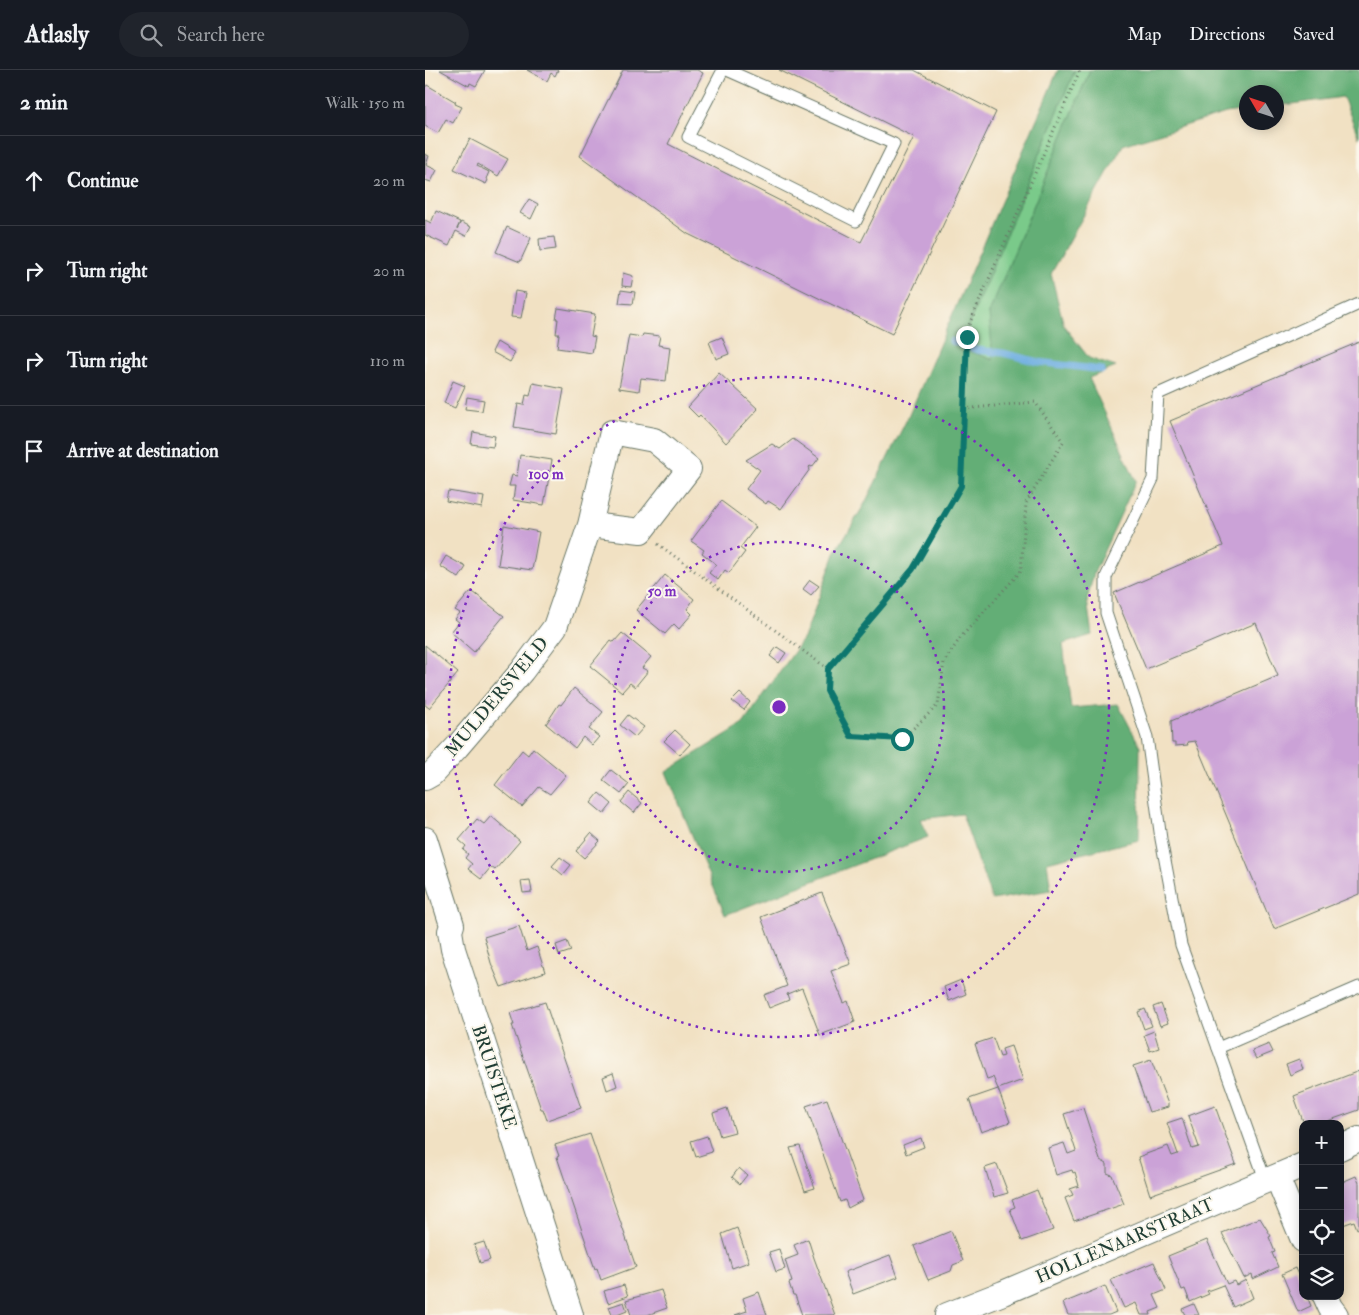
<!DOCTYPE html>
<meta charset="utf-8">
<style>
:root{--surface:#171b24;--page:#20242c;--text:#f1f3f6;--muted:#9ea1a6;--line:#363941}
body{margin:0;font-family:"IM FELL Double Pica",serif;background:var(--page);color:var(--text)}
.controls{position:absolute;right:15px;bottom:15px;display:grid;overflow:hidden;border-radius:10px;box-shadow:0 2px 12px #0003}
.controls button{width:45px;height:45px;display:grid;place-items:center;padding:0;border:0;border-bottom:1px solid var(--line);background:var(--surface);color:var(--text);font:25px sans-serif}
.compass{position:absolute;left:814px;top:15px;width:45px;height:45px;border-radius:50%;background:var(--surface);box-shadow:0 2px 12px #0003;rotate:309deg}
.stop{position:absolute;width:15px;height:15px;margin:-11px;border:4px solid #0f766e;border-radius:50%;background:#fff}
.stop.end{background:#0f766e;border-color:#fff;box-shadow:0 1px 5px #0008}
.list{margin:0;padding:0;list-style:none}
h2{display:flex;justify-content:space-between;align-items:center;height:65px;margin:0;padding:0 20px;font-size:21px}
h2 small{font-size:16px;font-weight:400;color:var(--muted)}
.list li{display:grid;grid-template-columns:32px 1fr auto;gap:15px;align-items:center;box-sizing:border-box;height:90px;padding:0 20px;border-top:1px solid var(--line)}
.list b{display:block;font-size:19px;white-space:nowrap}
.list em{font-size:16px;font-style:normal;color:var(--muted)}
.icon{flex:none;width:28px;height:28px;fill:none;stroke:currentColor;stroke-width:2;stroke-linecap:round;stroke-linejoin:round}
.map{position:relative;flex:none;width:934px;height:1245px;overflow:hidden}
header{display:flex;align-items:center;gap:30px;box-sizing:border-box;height:70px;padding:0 25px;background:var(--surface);border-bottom:1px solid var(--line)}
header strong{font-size:24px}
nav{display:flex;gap:28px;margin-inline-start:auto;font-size:18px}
.search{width:350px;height:45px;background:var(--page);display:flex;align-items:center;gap:12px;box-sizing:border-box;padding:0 18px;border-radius:28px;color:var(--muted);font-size:19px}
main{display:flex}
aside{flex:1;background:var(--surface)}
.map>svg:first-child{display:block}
.green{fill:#7aca8a;stroke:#4c845f}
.forest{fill:#63ae76;stroke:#417655}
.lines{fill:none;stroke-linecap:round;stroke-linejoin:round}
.stream{stroke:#6daee1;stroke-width:7}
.building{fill:#cba2d7}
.lane-casing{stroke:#687666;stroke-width:13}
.street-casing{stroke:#687666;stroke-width:26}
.path{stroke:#687666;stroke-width:3;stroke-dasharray:1 4;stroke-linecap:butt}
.lane{stroke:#fff;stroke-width:11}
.street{stroke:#fff;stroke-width:24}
.route{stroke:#0f766e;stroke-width:6}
.ring{fill:none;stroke:#7b2cbf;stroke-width:2.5;stroke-dasharray:2.5 5}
.labels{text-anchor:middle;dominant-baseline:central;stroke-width:4;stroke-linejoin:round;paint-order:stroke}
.street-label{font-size:18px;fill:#1f3d34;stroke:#fbf7ec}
.centre{fill:#7b2cbf;stroke:#fbf7ec;stroke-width:2.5}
.ring-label{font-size:15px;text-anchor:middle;font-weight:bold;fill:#7b2cbf;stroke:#fbf7ec;stroke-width:4;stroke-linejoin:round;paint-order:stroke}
</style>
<header>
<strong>Atlasly</strong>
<div class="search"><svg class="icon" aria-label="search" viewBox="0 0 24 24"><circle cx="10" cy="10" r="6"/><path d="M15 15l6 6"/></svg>Search here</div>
<nav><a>Map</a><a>Directions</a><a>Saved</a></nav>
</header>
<main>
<aside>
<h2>2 min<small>Walk · 150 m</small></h2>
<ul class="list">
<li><svg class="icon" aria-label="ahead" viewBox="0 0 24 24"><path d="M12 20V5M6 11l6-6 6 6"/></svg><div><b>Continue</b></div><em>20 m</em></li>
<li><svg class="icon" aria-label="right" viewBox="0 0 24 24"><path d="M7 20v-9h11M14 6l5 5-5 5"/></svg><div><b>Turn right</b></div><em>20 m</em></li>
<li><svg class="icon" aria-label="right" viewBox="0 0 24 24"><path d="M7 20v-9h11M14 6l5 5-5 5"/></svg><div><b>Turn right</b></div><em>110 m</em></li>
<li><svg class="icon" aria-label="arrive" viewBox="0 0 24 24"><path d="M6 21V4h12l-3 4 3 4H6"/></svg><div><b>Arrive at destination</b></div></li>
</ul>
</aside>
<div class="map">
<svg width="934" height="1245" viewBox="0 0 934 1245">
<rect width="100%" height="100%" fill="#fbf7ec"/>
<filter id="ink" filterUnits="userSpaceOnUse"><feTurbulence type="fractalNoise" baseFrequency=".02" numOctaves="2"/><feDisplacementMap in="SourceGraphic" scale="10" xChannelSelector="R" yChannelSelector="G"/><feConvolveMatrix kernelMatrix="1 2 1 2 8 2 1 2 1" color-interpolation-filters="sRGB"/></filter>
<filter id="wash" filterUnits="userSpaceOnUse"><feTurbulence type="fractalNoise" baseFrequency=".0096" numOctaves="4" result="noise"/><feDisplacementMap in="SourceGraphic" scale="20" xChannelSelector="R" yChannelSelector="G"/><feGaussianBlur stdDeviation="1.12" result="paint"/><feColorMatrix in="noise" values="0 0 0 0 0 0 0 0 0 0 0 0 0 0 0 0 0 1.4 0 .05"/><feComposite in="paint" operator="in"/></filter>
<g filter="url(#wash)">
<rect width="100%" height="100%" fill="#f1e1c3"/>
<path class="green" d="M650 0H665L564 243 569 290 534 278Z"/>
<path class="forest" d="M633 0H650L534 277 568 290 564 243 665 0H934V68L918 27 852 36V22H822L821 40 801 43 698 75 626 204 639 256 664 288 691 297 664 308 711 411 669 503 662 530 667 565 638 574 646 638 693 634 715 676 714 770 622 792 626 820 567 830 537 744 495 749 503 767 300 845 241 702 318 654 379 568 411 481 439 435 484 345Z"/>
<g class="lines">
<path class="stream" d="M527 271 552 280 578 283 613 292 677 300"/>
</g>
<g id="blocks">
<g class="building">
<path d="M15 0H60L51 16 45 13 44 16Z"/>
<path d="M102 0H133L130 6 126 3 122 11Z"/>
<path d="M198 0H272L278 3 243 74 436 172 489 67 354 0H489L571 42 467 264 263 164 155 86Z"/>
<path d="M2 15 31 32 30 34 37 37 28 53 21 49 13 63 0 56V18Z"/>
<path d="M45 69 83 89 73 106 53 94 52 96 64 102 61 109 63 110 61 114 29 99Z"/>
<path d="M0 84 4 86 1 95 12 100 6 112 0 110Z"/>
<path d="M104 129 113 134 106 149 95 143Z"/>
<path d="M11 141 35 152 32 159 36 152 46 157 41 166 31 161 24 176 0 165V150L6 153Z"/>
<path d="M82 157 106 168 95 192 71 182Z"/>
<path d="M129 167 131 179 115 181 114 169Z"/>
<path d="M198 203 208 206 206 217 197 216Z"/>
<path d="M196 220 210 222 208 234 194 233Z"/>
<path d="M90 221 101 223 96 248 86 247Z"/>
<path d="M133 238 170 244 166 266 170 267 167 283 132 278 134 264H131L133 249H131Z"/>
<path d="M218 264 235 266 233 275 245 277 241 311 216 308 214 321 194 318 204 265 217 267Z"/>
<path d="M297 267 304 284 291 289 284 272Z"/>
<path d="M72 272 90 283 85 292 67 282Z"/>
<path d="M934 272V824L849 859 770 671 762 672 763 675 750 676V673H747L746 651 853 606 831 553 721 599 689 523 798 476 745 351Z"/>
<path d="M294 303 333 339 301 373 275 345 273 347 263 337Z"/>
<path d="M28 311 40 316 30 338 19 333Z"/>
<path d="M108 313 139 319 131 364 89 357 93 334 99 335 101 325 105 326Z"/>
<path d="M42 327 59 330 57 341 40 339Z"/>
<path d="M48 362 70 366 68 377 46 374Z"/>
<path d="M368 369 394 388 387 397 385 396 384 397 385 399 356 439 343 431 341 434 321 419 335 400 321 390 347 374 355 379Z"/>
<path d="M95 385 127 390 119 435 88 430 90 416H84L87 405 92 406Z"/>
<path d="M23 421 59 427 57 438 21 431Z"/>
<path d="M296 431 331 457 315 478 320 482 304 503 300 500 293 510 284 503 291 494 277 483 279 480 266 471Z"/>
<path d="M79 455 114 462 107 500 73 495Z"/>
<path d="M21 486 41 497 34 508 15 496Z"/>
<path d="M240 505 269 529 262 539 267 544 254 559 249 554 240 564 211 540Z"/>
<path d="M385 510 394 516 386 525 378 519Z"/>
<path d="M45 522H48L79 546 49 582 26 562 34 552 30 549 35 543 30 540Z"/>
<path d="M197 563 226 587 217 598 223 601 210 617 205 613 197 622 165 596 186 570 189 572Z"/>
<path d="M0 575 33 603 4 638 0 635Z"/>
<path d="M352 577 361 583 354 593 345 586Z"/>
<path d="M149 618 178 642 164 659 174 667 167 675 158 667 150 678 121 654 134 634 136 635Z"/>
<path d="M315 623 325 632 319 640 307 631Z"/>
<path d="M203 645 219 657 210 667 195 655Z"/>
<path d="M250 660 265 674 255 685 239 671Z"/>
<path d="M108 678 141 705 125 724 114 717 97 737 70 715 97 680 103 685Z"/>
<path d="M186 700 204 714 196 724 178 710Z"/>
<path d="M204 722 217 733 209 743 196 732Z"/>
<path d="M174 723 187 734 179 744 166 733Z"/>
<path d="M66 746 95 771 70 800 66 797 56 809 43 799 47 794 40 788 43 784 38 780 41 776 34 770 52 749 59 754Z"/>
<path d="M166 763 175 771 159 788 151 781Z"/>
<path d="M135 787 146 795 138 805 127 796Z"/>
<path d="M105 810 107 822 98 823 96 811Z"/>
<path d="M397 823 426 894 406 901 419 933 423 931 430 952 395 965 377 918 362 924 364 930 344 938 339 925 362 916 336 847Z"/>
<path d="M94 856 102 881 112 877 120 902 76 917 66 893 59 867Z"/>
<path d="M142 871 146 881 134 885 131 875Z"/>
<path d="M536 910 541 924 524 931 519 917Z"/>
<path d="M120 932 156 1038 122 1050 118 1039H116L87 955H89L85 943Z"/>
<path d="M736 934 743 953 735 956 728 937Z"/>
<path d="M720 939 727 956 719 959 713 942Z"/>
<path d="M729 961 734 978 725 981 719 965Z"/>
<path d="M568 968 575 987 579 986 577 979 586 976 598 1010 573 1019 568 1007 562 1009 550 974Z"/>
<path d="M844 974 848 982 831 989 827 981Z"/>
<path d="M874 989 878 999 865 1005 861 994Z"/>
<path d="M726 990 743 1034V1037L724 1042 708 996Z"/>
<path d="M934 1001V1040L894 1054H879L869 1026Z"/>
<path d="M188 1003 192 1016 182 1020 178 1007Z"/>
<path d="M573 1019 585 1052 556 1062 544 1029Z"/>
<path d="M402 1029 438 1130 423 1138 420 1130 415 1132 381 1036Z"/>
<path d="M790 1036 811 1094 725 1125 713 1087 743 1076 747 1086 753 1084 742 1053 757 1048 767 1079 774 1077 763 1046Z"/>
<path d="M302 1038 310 1062 295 1066 288 1043Z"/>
<path d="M658 1038 675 1090 682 1094V1103L687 1105 699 1134 649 1151 640 1128 648 1125 645 1119 654 1116 650 1102 648 1103 647 1100 631 1105 623 1078 639 1073 643 1084 651 1081 639 1044Z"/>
<path d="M165 1064 211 1197 176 1210 172 1198 170 1199 132 1087 134 1086 130 1075Z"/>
<path d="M282 1066 287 1082 271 1087 266 1071Z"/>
<path d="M496 1068 499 1077 481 1084 478 1075Z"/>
<path d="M375 1076 390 1118 380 1121 365 1078Z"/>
<path d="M572 1094 583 1123 569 1127 560 1098Z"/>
<path d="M314 1098 322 1105 315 1114 307 1107Z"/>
<path d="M931 1106 934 1113V1158L932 1159 929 1151 915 1156V1113Z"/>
<path d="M612 1120 628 1160 597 1171 585 1139 590 1137 587 1130Z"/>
<path d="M835 1148 846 1166 844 1167 850 1182 847 1183 853 1197 828 1209 827 1204 819 1208 797 1163Z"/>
<path d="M312 1158 324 1192 307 1198 297 1164Z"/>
<path d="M526 1161 538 1191 528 1195 526 1201 503 1210 489 1176Z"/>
<path d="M383 1169 389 1188 410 1245H377L370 1225H368L364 1213 367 1212 360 1190 373 1185 369 1175Z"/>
<path d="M782 1170 802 1214 809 1211 811 1215 821 1210 828 1228 808 1237 798 1215 782 1221 784 1224 765 1232 760 1219 757 1220 743 1186Z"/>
<path d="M59 1172 65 1190 55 1193 49 1175Z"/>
<path d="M354 1179 360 1199 351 1202 344 1182Z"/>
<path d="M465 1185 473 1207 428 1224 420 1202Z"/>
<path d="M729 1192 741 1220 729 1225 735 1238 725 1242 726 1245H716L711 1233 699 1238 686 1210Z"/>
<path d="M870 1198 878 1216V1226H882L886 1236 873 1242 857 1204Z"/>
<path d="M199 1215 203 1226 183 1233 179 1221Z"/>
<path d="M680 1216 691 1242 684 1245H643L638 1233Z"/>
<path d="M236 1220 242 1238 222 1245H206L201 1230Z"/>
<path d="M334 1222 342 1245H310L322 1241 318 1228Z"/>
<path d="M199 1232 202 1241 192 1245H187L184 1237Z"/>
<path d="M769 1234 774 1245H760L757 1239Z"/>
</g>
</g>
</g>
<g filter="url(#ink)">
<use href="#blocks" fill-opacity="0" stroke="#687666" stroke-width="1"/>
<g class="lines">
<g class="lane-casing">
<g id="lane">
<path d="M298 0 263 67 431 151 469 74 302 0"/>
<path d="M793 978 934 917"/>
<path d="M841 1112 756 875 736 769 722 667 681 543V507L728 409 733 324 934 234"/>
</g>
</g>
<g class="street-casing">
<g id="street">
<path d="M0 708 7 704 32 677 97 601 130 557 165 455 187 362 229 370 264 399 216 461 165 455"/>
<path d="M0 769 27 855 25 861 28 879 146 1245"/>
<path d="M915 1078 934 1069"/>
<path d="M852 1107 878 1170"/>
<path d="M900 1226 905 1237 911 1245"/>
<path d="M522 1245 578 1223 878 1095"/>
</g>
</g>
<g class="path">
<path d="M233 474 403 599 488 499 536 415 543 257 655 0"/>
<path d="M403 599 402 621 426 666 477 669 513 635 519 592 536 567 596 501 601 433 638 372 610 332 538 339"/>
</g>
<use href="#lane" class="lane"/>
<use href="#street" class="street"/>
</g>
</g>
<g class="lines" filter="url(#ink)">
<path class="route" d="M477 669 426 666 402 621 403 599 488 499 536 416 542 267"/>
</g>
<g class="ring">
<circle cx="354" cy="637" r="165"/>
<circle cx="354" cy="637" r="330"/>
</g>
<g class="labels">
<g class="street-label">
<text transform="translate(72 627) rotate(-50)">MULDERSVELD</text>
<text transform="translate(69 1007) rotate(72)">BRUISTEKE</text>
<text transform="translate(700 1171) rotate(-23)">HOLLENAARSTRAAT</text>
</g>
</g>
<circle cx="354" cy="637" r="8" class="centre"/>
<g class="ring-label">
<text x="121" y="409">100 m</text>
<text x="237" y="526">50 m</text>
</g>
</svg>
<div class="controls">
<button>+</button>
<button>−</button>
<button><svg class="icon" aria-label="locate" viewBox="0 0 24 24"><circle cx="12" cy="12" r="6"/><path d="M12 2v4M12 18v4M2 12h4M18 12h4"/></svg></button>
<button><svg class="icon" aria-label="layers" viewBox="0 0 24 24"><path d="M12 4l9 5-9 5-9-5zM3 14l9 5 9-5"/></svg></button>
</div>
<svg class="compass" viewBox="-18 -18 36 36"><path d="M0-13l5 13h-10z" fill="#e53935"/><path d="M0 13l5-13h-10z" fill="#9ea1a6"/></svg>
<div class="stop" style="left:477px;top:669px"></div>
<div class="stop end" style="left:542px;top:267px"></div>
</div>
</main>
